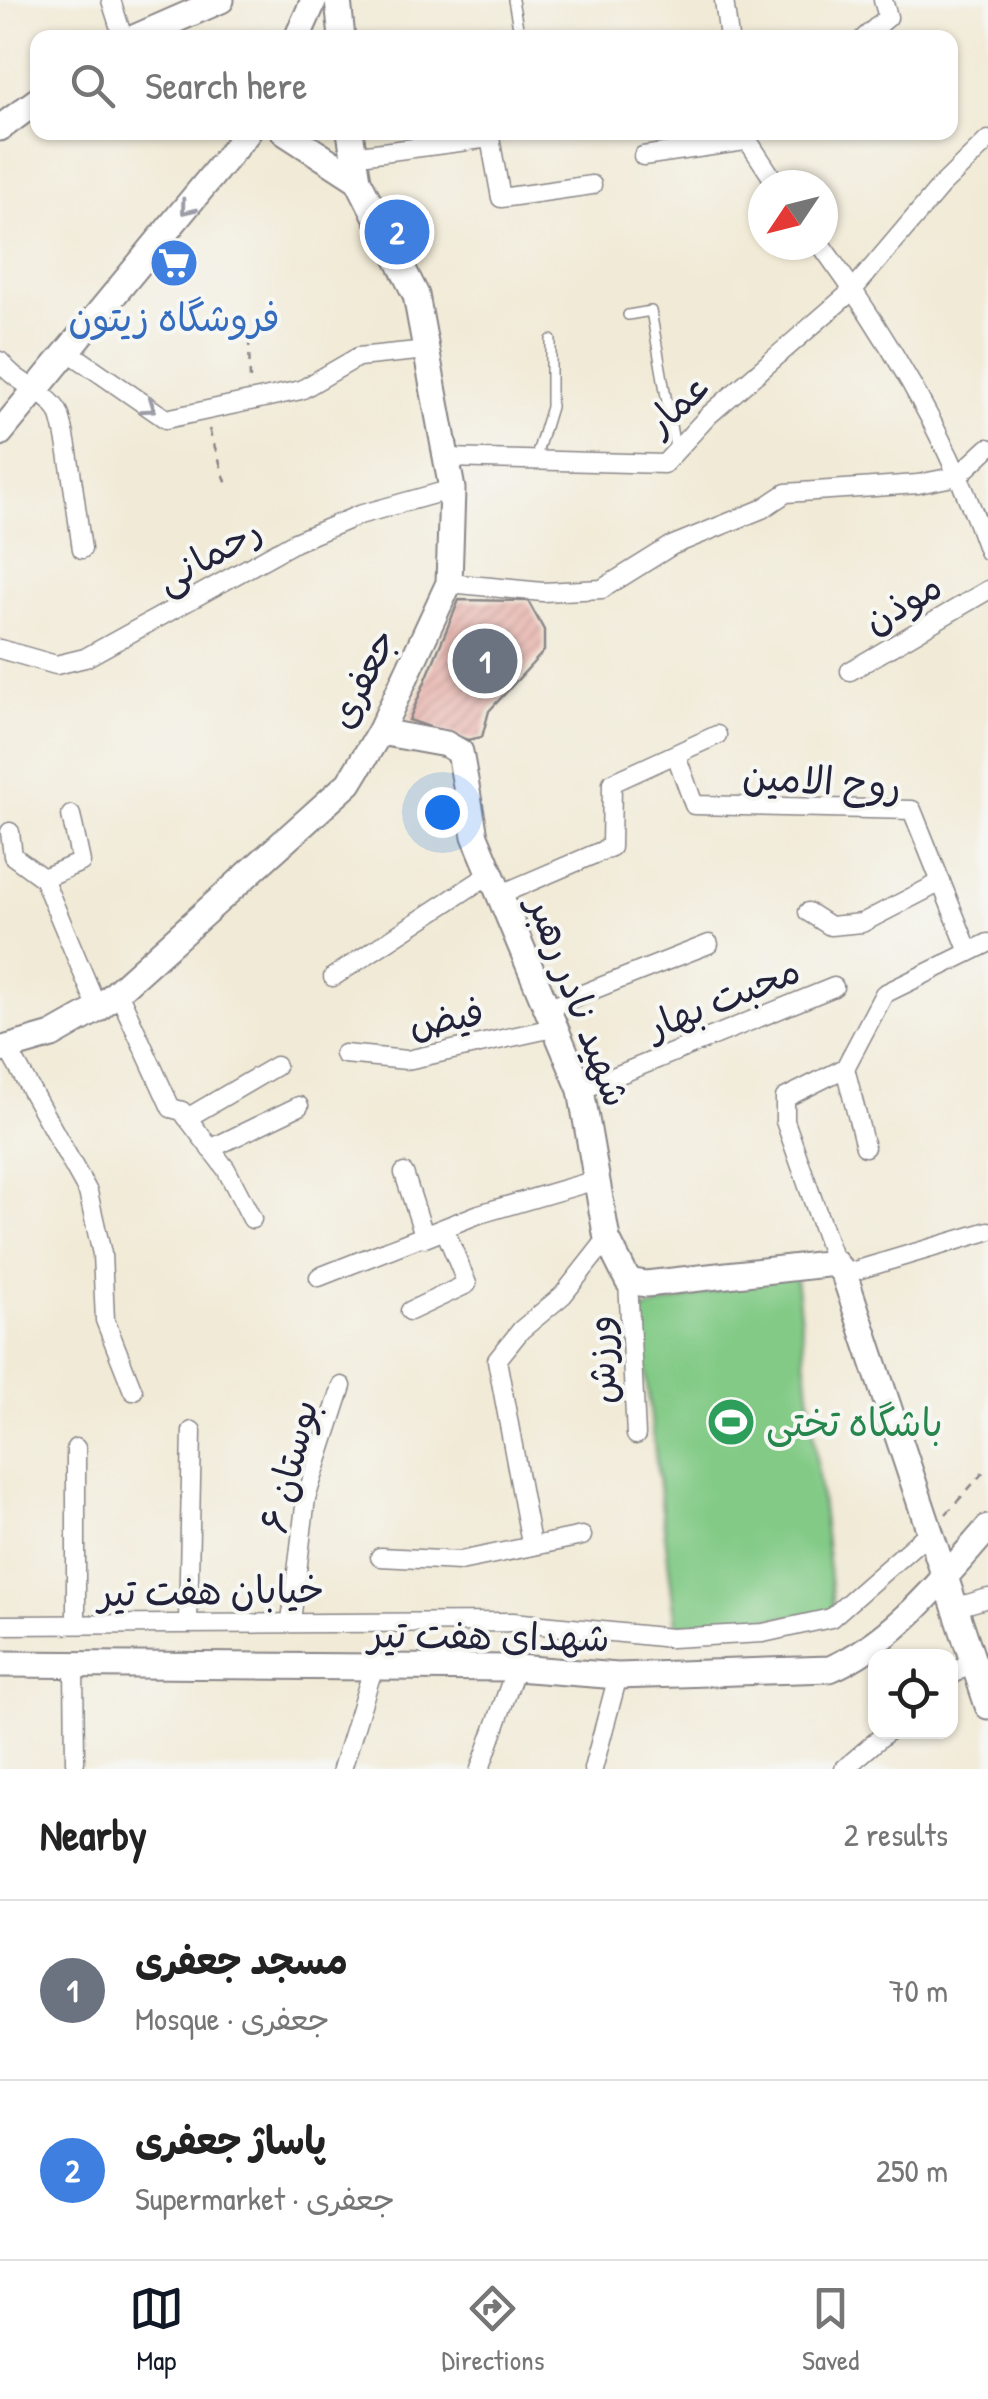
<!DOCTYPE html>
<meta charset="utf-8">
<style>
:root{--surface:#fff;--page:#f6f6f6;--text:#222;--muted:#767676;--line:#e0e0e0;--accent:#111827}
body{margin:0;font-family:"Patrick Hand","Playpen Sans Arabic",sans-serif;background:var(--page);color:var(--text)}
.controls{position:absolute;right:30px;bottom:30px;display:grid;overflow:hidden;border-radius:20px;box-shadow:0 2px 8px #0004}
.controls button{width:90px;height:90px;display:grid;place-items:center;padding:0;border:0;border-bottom:2px solid var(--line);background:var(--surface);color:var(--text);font:50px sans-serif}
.compass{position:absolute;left:748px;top:170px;width:90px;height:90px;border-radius:50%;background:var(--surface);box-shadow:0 2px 8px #0004;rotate:235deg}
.you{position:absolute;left:442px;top:812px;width:35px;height:35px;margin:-25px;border:8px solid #fff;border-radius:50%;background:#1a73e8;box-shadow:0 0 0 15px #1a73e833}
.badge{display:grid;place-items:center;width:65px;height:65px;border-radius:50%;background:var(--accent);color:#fff;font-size:32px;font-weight:700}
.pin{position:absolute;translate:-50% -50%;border:5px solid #fff;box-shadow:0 2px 10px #0006}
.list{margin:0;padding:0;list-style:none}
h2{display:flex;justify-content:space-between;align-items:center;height:130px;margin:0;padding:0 40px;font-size:42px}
h2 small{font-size:32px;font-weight:400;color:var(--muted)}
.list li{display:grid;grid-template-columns:65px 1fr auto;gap:30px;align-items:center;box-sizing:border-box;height:180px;padding:0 40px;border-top:2px solid var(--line)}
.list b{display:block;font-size:38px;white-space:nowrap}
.list p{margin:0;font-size:32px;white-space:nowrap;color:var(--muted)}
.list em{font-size:32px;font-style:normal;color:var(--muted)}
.icon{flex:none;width:55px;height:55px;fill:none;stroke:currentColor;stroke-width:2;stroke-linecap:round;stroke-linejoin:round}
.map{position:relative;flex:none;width:988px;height:1769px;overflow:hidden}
.search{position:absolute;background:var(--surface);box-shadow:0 2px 8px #0004;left:30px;right:30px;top:30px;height:110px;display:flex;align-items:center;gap:25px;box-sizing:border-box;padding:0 35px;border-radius:20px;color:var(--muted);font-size:38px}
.sheet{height:490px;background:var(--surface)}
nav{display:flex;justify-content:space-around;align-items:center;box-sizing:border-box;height:140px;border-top:2px solid var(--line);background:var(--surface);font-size:28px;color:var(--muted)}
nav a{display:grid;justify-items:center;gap:5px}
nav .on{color:var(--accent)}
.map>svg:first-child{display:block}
.park{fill:#82ca86;stroke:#527660;stroke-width:2.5}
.building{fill:url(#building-hatch)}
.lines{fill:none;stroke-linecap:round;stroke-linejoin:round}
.lane-casing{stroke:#8a8688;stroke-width:12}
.street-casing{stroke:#8a8688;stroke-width:21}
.secondary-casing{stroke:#8a8688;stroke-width:29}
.path{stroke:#8a8688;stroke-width:2.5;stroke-dasharray:8 8;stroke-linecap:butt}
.lane{stroke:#fff;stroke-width:9}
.street{stroke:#fff;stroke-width:18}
.secondary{stroke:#fff;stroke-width:25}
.oneway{stroke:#9c9ca7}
.labels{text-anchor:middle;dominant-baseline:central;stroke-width:8;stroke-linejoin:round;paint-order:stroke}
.shop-label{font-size:38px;fill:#366cbe;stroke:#f6f6f2}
.street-label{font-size:38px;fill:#22223b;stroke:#f6f6f2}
.leisure-label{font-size:38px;fill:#27864d;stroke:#f6f6f2;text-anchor:start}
</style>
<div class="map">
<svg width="988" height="1769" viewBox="0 0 988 1769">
<defs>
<pattern id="building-hatch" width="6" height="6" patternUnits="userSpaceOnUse" patternTransform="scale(2.5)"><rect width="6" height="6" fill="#e7aca5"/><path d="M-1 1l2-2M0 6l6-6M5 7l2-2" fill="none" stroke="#bb8c88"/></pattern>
</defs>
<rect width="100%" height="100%" fill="#f6f6f2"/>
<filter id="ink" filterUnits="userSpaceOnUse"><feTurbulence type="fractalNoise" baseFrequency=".01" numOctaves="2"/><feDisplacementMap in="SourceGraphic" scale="20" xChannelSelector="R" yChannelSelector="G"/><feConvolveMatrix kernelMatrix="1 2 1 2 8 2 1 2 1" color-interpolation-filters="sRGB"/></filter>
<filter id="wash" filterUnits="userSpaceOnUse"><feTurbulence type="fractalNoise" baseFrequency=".0048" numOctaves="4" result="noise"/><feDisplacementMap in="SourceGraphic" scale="40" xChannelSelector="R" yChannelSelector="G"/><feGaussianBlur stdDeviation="2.25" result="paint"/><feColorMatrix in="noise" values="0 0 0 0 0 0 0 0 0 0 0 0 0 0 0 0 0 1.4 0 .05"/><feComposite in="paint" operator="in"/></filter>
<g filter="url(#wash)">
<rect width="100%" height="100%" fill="#f1ead6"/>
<path class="park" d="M795 1270 834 1614 676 1625 638 1311Z"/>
<g id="blocks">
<path class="building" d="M459 600 528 601 544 630V651L489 711 482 737 468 740 409 720Z"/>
</g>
</g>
<g filter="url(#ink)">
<use href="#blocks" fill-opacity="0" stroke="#8a8688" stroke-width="2.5"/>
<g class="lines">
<g class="lane-casing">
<g id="lane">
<path d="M513 0 520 38"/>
<path d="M628 315 651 311 675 448"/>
<path d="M535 460 551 407V340"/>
</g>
</g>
<g class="street-casing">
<g id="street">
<path d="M111 0 123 38"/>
<path d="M724 0 729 38"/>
<path d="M864 38 888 17 883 0"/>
<path d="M743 133 777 185"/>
<path d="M352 156 490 138 501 198 592 185"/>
<path d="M643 156 745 141"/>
<path d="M821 245C889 338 950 442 988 551"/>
<path d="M69 352 166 419 301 390 358 357 427 350"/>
<path d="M0 361C16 384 46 391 58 411 67 427 78 525 82 549"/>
<path d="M448 458 664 464 709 415 853 290 941 186 988 140"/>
<path d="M449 583 543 592 602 589 671 546 762 509 786 493 918 484 958 476 988 448"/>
<path d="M0 649 56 665 85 658 295 542 359 515 452 489"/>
<path d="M850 671 988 590"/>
<path d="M676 755 694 805 912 810 969 952"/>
<path d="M10 832 13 856 43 878 81 862 71 815"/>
<path d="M43 878 98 1009"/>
<path d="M499 895 611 847 612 783 717 735"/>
<path d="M808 912 830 926 862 923 941 882"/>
<path d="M333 977 490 874"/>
<path d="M118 992 171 1108 182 1111 226 1169 252 1219"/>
<path d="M547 1008 709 944"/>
<path d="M8 1049 88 1192 102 1254 105 1320 133 1391"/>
<path d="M344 1054 407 1060 558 1027"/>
<path d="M845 1068 865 1147"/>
<path d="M581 1090 834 987"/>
<path d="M187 1118 276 1066"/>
<path d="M210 1149 299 1106"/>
<path d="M404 1173 425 1238 445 1230 467 1284 410 1311"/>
<path d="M835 1263 785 1121V1098L845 1068 884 994 988 943"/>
<path d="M844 1274 988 1231"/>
<path d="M319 1277 479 1214 596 1180"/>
<path d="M628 1281 636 1435"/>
<path d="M531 1543 497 1360 521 1330 563 1295 607 1239"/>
<path d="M380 1557 460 1561 582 1536"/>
<path d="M954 1608 988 1598"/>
<path d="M291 1621 306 1498 342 1386"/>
<path d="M188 1623 192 1431"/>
<path d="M76 1624V1448"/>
<path d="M0 1625 513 1622 671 1638 763 1633 831 1618 928 1533"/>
<path d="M74 1666 75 1762"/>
<path d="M950 1677 972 1659"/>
<path d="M342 1769 373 1669"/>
<path d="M480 1769 516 1668"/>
<path d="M593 1769 618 1676"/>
<path d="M844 1769 887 1732"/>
</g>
</g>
<g class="secondary-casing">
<g id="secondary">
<path d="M338 0 342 38"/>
<path d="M134 38 221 0"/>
<path d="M297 38 314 0"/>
<path d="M0 128 38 100"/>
<path d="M284 132 358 180"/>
<path d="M0 433 248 132"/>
<path d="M380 732 446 744 460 752 475 836 581 1090 607 1239 628 1281 646 1284 835 1263 844 1274 988 1706"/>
<path d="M0 1050 52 1035 98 1009 349 783 380 732 449 583 452 489 416 295 358 180 350 132"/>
<path d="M0 1664 516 1668 618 1676 830 1669C894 1642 943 1579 988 1528"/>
</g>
</g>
<g class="path">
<path d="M249 339 250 382"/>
<path d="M209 429 228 488"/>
<path d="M946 1514 988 1467"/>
</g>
<use href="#lane" class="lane"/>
<use href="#street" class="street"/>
<use href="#secondary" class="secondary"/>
</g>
<defs><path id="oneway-chevron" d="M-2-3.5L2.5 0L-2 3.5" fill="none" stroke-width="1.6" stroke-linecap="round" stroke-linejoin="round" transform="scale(2.5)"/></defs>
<g class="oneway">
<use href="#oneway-chevron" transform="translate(187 208) rotate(129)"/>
<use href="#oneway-chevron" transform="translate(149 407) rotate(35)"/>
</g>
</g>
<defs>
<g id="supermarket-disc" transform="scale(2.5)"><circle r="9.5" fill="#3f7fe0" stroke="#f6f6f2"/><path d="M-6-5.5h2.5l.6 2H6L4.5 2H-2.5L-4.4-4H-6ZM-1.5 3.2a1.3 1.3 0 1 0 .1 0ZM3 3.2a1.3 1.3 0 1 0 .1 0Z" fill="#fff"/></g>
<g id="stadium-disc" transform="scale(2.5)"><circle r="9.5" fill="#2e9e5b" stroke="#f6f6f2"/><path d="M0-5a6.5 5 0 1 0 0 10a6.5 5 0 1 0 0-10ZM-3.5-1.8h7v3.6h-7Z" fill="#fff"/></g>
</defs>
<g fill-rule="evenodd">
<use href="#supermarket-disc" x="174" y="263"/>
<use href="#stadium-disc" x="731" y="1422"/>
</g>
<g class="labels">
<g class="shop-label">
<text x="174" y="317">فروشگاه زیتون</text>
</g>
<g class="street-label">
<text transform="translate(677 403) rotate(-43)">عمار</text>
<text transform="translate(208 554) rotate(-30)">رحمانی</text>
<text transform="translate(902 602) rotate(-30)">موذن</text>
<text transform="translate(361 678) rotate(-64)">جعفری</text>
<text transform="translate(822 780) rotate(4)">روح الامین</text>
<text transform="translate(723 997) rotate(-22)">محبت بهار</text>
<text transform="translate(580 1001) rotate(69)">شهید نادر رهبر</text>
<text transform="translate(446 1017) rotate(-10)">فیض</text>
<text transform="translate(600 1360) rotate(-93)">ورزش</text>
<text transform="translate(288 1466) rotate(-76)">بوستان ۶</text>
<text transform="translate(211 1590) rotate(-1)">خیابان هفت تیر</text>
<text transform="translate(489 1635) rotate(1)">شهدای هفت تیر</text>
</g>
<g class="leisure-label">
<text x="766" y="1422">باشگاه تختی</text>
</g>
</g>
</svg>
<div class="controls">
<button><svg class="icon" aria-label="locate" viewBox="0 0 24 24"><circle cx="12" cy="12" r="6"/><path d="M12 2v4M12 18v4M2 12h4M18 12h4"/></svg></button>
</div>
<svg class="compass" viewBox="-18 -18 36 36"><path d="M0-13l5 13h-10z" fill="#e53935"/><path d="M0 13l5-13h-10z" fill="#767676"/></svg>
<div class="you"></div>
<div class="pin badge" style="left:485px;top:661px;background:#6b7280">1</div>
<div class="pin badge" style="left:397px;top:232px;background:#3f7fe0">2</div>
<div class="search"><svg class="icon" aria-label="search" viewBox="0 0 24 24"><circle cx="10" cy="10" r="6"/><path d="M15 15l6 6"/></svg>Search here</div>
</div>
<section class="sheet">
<h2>Nearby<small>2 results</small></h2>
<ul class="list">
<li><span class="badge" style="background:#6b7280">1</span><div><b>مسجد جعفری</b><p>Mosque · جعفری</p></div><em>70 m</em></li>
<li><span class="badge" style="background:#3f7fe0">2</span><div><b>پاساژ جعفری</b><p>Supermarket · جعفری</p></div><em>250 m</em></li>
</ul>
</section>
<nav>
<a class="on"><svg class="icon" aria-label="map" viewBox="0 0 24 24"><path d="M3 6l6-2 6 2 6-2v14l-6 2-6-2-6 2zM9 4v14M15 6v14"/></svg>Map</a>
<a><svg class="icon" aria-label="directions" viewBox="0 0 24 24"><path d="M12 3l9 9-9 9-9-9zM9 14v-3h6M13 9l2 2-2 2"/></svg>Directions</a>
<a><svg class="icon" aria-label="saved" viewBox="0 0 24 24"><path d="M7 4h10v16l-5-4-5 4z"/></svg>Saved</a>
</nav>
